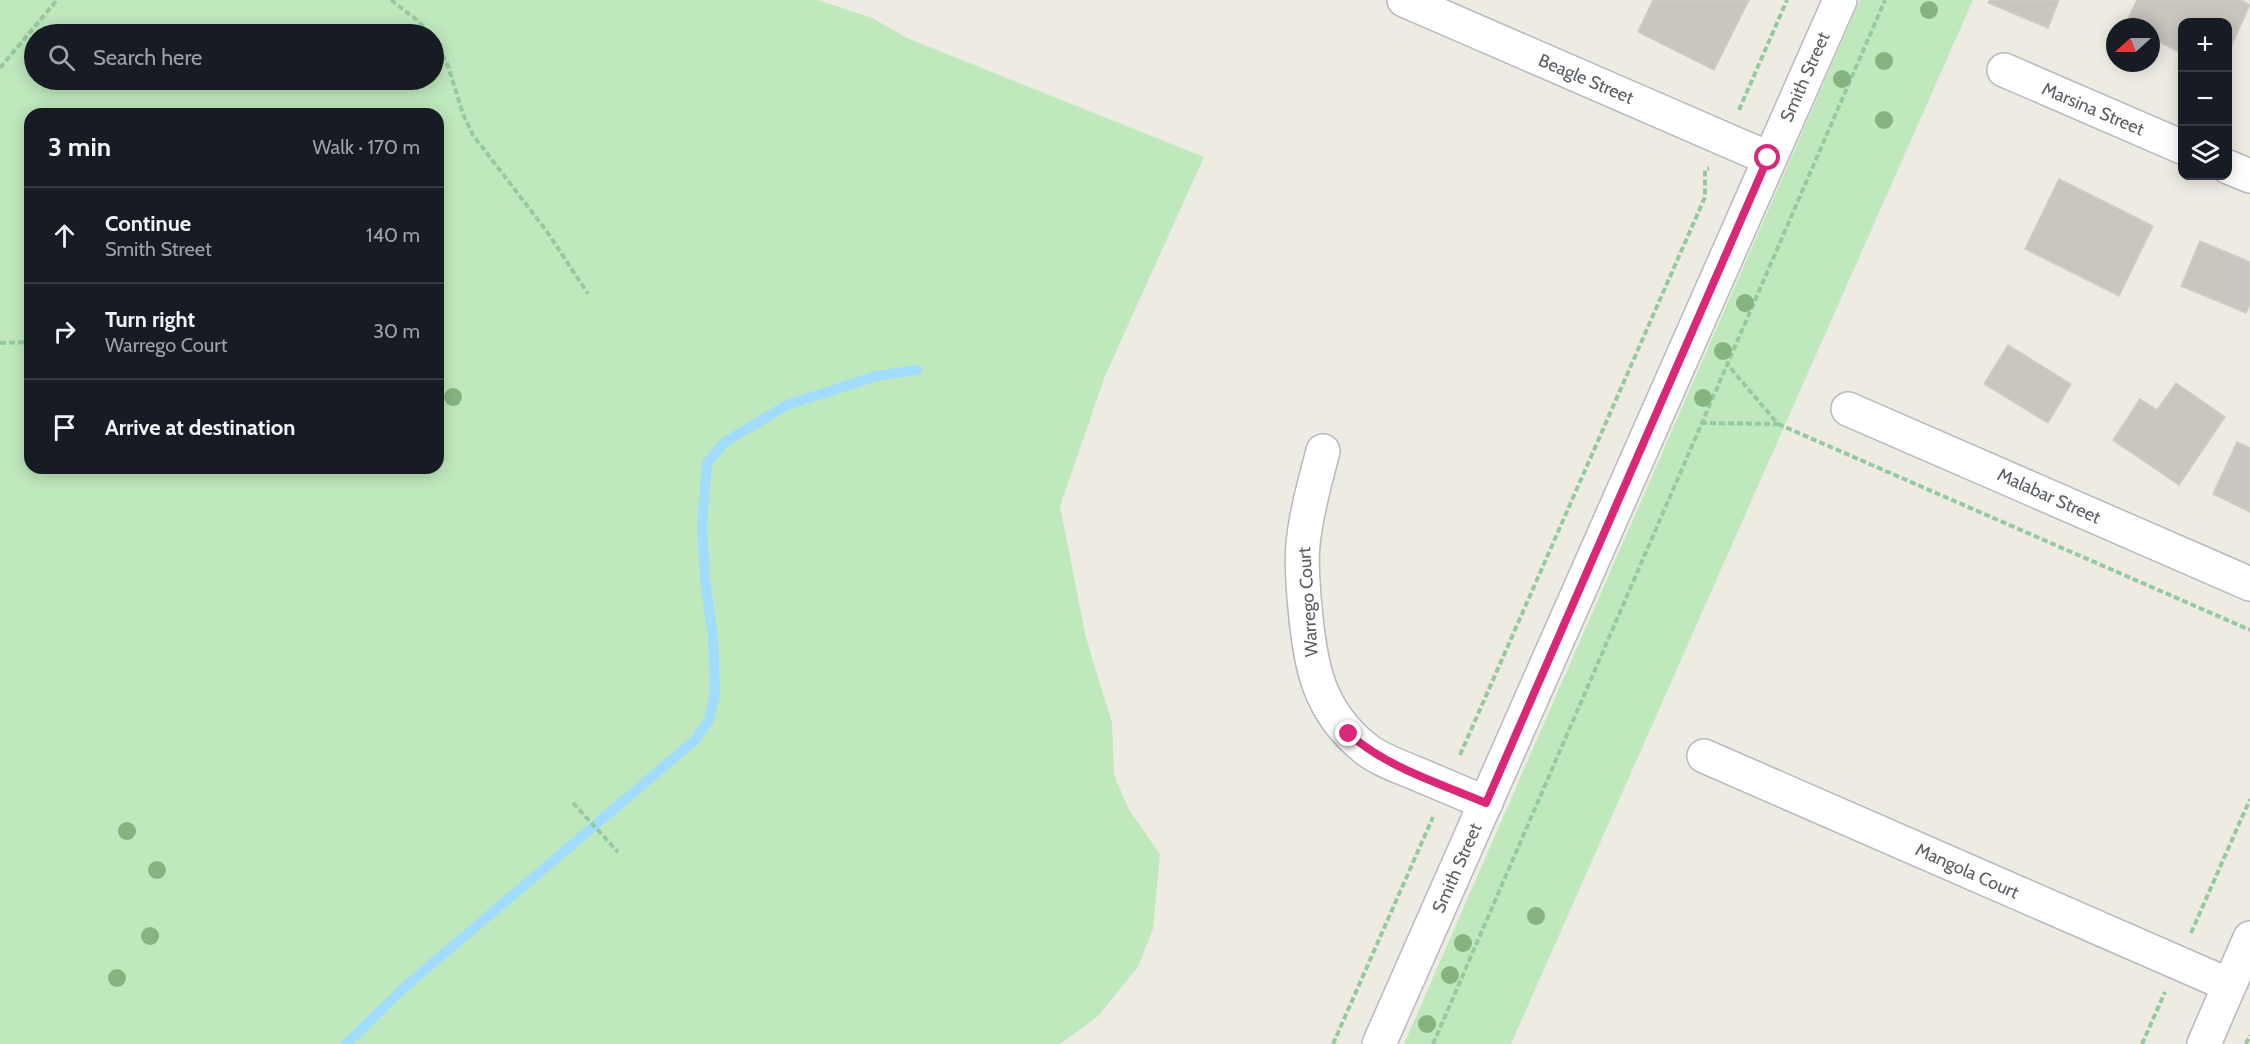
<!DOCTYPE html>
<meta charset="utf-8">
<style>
:root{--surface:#171b24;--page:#242831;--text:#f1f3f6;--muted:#9ea1a6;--line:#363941}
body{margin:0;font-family:Cabin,sans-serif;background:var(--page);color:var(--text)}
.controls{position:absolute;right:18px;top:18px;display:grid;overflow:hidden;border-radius:12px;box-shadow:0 3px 15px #0003}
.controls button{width:54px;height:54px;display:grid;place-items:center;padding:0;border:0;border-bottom:2px solid var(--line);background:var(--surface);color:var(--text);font:30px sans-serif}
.compass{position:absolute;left:2106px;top:18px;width:54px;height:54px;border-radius:50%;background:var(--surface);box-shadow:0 3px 15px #0003;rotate:249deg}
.stop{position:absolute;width:18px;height:18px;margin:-14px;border:4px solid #db2777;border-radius:50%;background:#fff}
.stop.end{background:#db2777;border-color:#fff;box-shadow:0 2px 6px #0008}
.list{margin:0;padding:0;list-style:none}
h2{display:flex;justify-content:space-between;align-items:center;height:78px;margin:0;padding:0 24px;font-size:26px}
h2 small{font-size:20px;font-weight:400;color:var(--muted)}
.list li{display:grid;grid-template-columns:39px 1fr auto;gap:18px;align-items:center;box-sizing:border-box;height:96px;padding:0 24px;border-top:2px solid var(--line)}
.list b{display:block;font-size:22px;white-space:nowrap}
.list p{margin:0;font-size:20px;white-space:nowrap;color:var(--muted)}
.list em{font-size:20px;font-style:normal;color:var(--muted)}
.icon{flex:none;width:33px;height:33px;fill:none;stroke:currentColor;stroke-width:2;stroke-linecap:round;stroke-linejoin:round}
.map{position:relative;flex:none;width:2250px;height:1044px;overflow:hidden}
.search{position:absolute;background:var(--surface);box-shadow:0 3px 15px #0003;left:24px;top:24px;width:420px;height:66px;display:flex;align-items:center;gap:15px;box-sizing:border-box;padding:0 21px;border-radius:33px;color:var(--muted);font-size:22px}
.panel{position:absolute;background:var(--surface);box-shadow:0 3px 15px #0003;left:24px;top:108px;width:420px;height:366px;border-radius:18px}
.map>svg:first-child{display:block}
.green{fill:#bfe8bd;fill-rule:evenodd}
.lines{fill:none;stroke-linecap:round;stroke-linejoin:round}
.stream{stroke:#a1dcff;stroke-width:10}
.building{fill:#c9c5bf;stroke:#d3ccc0;stroke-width:1.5}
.street-casing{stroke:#b5b9bd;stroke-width:36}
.secondary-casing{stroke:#b6bac0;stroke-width:36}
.path{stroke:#95caa1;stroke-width:4;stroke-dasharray:6 3;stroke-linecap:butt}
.street{stroke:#fff;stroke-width:33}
.secondary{stroke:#fff;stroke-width:33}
.tree{fill:#86b480}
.route{stroke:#db2777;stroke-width:8}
.labels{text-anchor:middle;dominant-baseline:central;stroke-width:5;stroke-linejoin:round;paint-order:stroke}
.street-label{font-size:18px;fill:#5a5f64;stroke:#fff}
</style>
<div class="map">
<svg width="2250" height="1044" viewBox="0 0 2250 1044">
<rect width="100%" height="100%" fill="#eeebe2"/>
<g class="green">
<path d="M0 0H818L872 18 907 38 1204 157 1105 376 1060 506 1086 638 1112 723 1114 775 1129 810 1160 854 1153 929 1138 967 1097 1017 1060 1044H0ZM434 34V80H34V34ZM30 114H438V468H30Z"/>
<path d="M1860 0H1973L1511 1044H1404Z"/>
</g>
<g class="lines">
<path class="stream" d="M346 1044 407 985 695 740 709 720 715 693 713 638 705 579 702 525 707 463 725 442 787 405 876 376 917 370"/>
</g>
<g class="building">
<path d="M1653 0H1749L1714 70 1638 32Z"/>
<path d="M1990 0H2059L2048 28 1988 3Z"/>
<path d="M2137 0H2241L2250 5 2228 53V22H2182V53L2151 38V27H2129L2125 25Z"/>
<path d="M2059 179 2153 226 2119 296 2025 249Z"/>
<path d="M2200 241 2250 262V304L2246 313 2181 286Z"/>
<path d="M2008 345 2071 384 2048 423 1984 384Z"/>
<path d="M2176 383 2225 417 2179 485 2113 440 2140 399 2157 410Z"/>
<path d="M2237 442 2250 448V512L2213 494Z"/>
</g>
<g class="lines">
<g class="street-casing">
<g id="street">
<path d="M1404 0 1768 158"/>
<path d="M2004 70 2182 147"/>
<path d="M2228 167 2250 176"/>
<path d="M1848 409 2250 584"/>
<path d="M1323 451C1315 482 1306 513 1303 544 1301 565 1303 587 1305 608 1310 665 1318 711 1366 749 1380 760 1398 766 1415 773 1439 783 1462 793 1486 803"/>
<path d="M1704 756 2229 985"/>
<path d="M2204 1044 2250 938"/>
</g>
</g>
<g class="secondary-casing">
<path id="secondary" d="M1379 1044 1840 0"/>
</g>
<g class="path">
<path d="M391 0 417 20 430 34"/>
<path d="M434 39 448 66 463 114 473 135 548 233 588 294"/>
<path d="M0 68 57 0"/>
<path d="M1739 110 1787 0"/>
<path d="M0 343 30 342"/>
<path d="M1701 423 1778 424 1727 364"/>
<path d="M1778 424 2250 630"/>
<path d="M1460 755 1705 197V170L1709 168"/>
<path d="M573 803 618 852"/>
<path d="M2191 933 2250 799"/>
<path d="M1333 1044 1433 817"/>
<path d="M1433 1044 1885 0"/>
<path d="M2142 1044 2165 992"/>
<path d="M2246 1044 2250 1035"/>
</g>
<use href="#street" class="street"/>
<use href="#secondary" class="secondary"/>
</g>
<g class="tree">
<circle cx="1929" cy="10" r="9"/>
<circle cx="1884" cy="61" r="9"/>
<circle cx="1842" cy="79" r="9"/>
<circle cx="1884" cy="120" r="9"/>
<circle cx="1745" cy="303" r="9"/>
<circle cx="1723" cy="351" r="9"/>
<circle cx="453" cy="397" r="9"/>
<circle cx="1703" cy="398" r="9"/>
<circle cx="127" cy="831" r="9"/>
<circle cx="157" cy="870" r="9"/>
<circle cx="1536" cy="916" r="9"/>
<circle cx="150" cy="936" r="9"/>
<circle cx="1463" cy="943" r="9"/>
<circle cx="1450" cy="975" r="9"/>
<circle cx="117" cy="978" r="9"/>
<circle cx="1427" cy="1024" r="9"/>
</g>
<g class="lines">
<path class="route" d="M1349 734C1388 768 1439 783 1486 803L1768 158"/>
</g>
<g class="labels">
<g class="street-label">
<text transform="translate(1805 77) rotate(-66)">Smith Street</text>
<text transform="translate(1586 79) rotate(23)">Beagle Street</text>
<text transform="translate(2093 109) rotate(23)">Marsina Street</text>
<text transform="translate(2049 496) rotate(24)">Malabar Street</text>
<text transform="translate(1308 602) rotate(-94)">Warrego Court</text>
<text transform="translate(1457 868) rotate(-66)">Smith Street</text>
<text transform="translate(1967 871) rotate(24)">Mangola Court</text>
</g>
</g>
</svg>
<div class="controls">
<button>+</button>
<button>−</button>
<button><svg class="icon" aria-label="layers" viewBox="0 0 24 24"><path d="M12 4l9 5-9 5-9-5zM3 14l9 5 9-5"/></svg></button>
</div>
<svg class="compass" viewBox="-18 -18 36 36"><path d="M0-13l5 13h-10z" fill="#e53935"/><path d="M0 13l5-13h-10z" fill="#9ea1a6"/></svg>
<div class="stop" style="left:1768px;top:158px"></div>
<div class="stop end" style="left:1349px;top:734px"></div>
<div class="search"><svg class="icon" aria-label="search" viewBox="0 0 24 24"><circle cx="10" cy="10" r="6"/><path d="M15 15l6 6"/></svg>Search here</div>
<section class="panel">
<h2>3 min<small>Walk · 170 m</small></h2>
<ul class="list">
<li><svg class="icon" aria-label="ahead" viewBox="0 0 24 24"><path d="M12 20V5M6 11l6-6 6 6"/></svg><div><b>Continue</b><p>Smith Street</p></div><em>140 m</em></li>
<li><svg class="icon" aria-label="right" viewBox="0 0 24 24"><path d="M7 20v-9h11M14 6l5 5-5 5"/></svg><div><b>Turn right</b><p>Warrego Court</p></div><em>30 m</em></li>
<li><svg class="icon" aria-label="arrive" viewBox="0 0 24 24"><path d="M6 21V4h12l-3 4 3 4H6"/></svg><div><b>Arrive at destination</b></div></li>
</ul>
</section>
</div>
